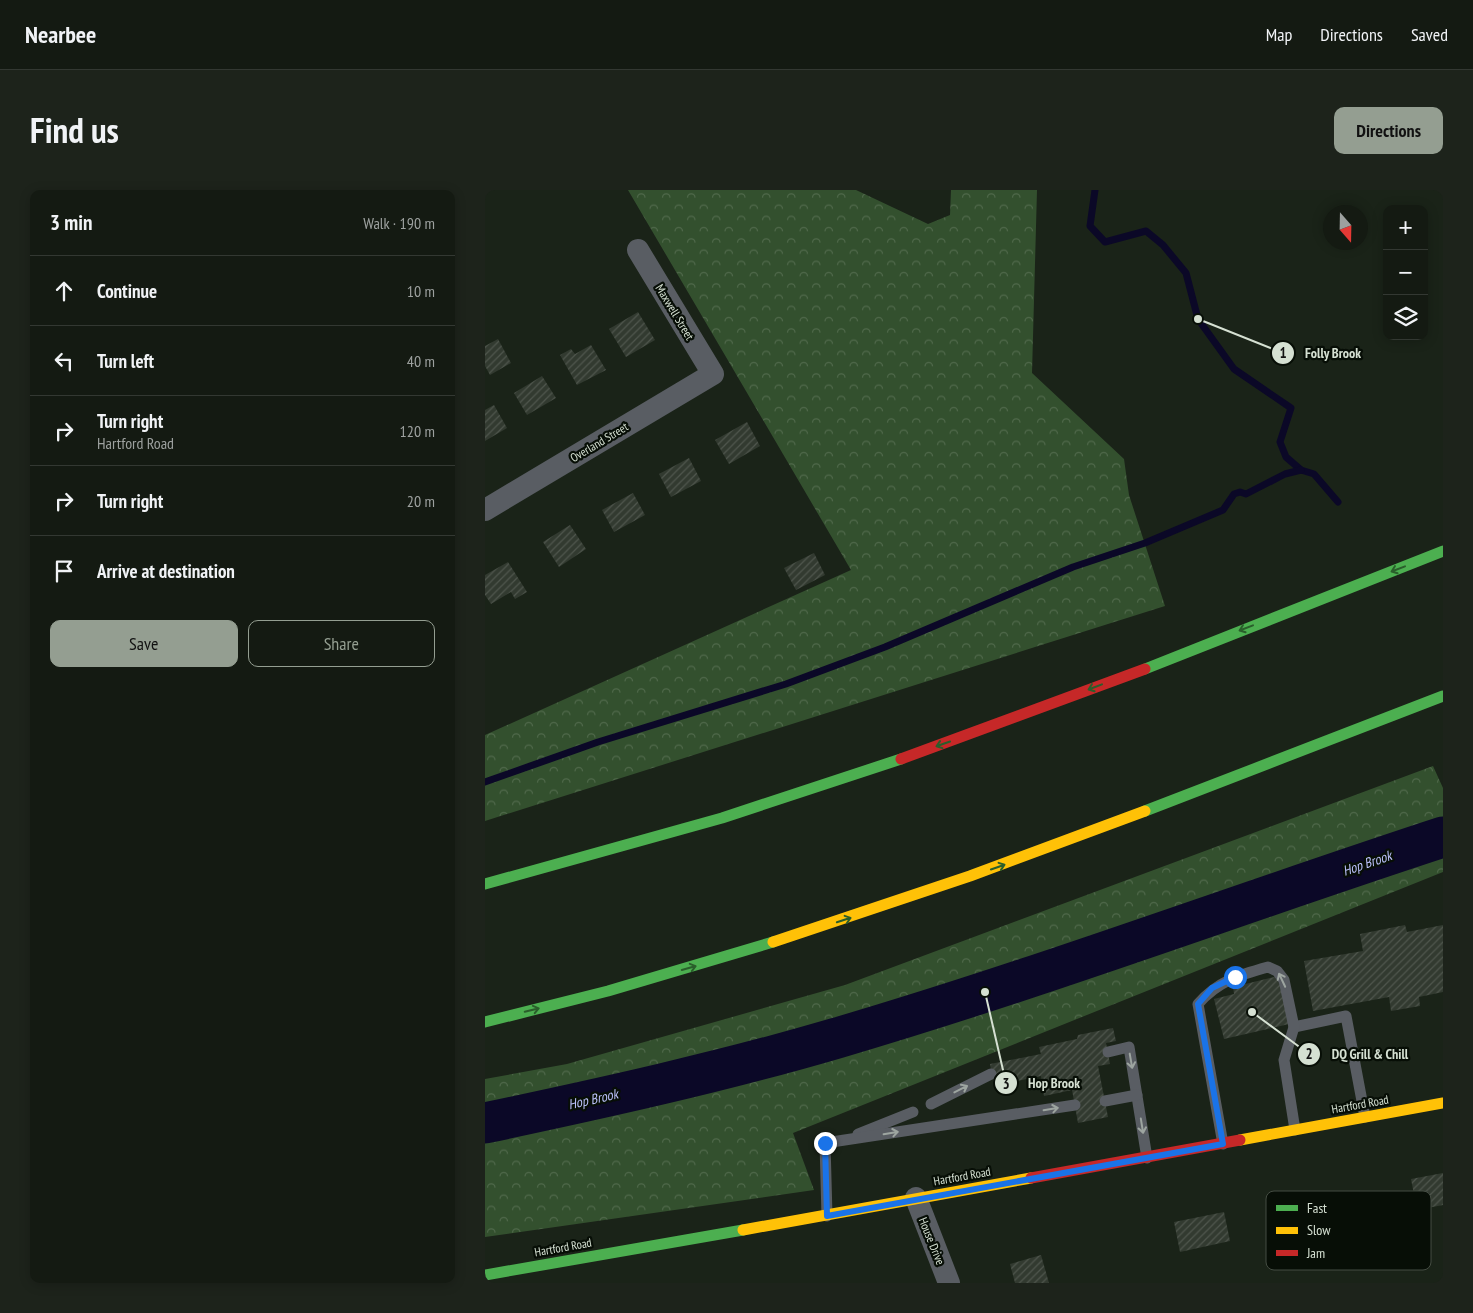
<!DOCTYPE html>
<meta charset="utf-8">
<style>
:root{--surface:#141a12;--page:#1d231b;--text:#f1f3f6;--muted:#9da19f;--line:#333832;--accent:#949e91}
body{margin:0;font-family:"PT Sans Narrow",sans-serif;background:var(--page);color:var(--text)}
.controls{position:absolute;right:15px;top:15px;display:grid;overflow:hidden;border-radius:10px;box-shadow:0 2px 12px #0003}
.controls button{width:45px;height:45px;display:grid;place-items:center;padding:0;border:0;border-bottom:1px solid var(--line);background:var(--surface);color:var(--text);font:25px sans-serif}
.compass{position:absolute;left:838px;top:15px;width:45px;height:45px;border-radius:50%;background:var(--surface);box-shadow:0 2px 12px #0003;rotate:160deg}
.stop{position:absolute;width:15px;height:15px;margin:-11px;border:4px solid #1a73e8;border-radius:50%;background:#fff}
.stop.end{background:#1a73e8;border-color:#fff;box-shadow:0 1px 5px #0008}
.list{margin:0;padding:0;list-style:none}
h2{display:flex;justify-content:space-between;align-items:center;height:65px;margin:0;padding:0 20px;font-size:21px}
h2 small{font-size:16px;font-weight:400;color:var(--muted)}
.list li{display:grid;grid-template-columns:32px 1fr auto;gap:15px;align-items:center;box-sizing:border-box;height:70px;padding:0 20px;border-top:1px solid var(--line)}
.list b{display:block;font-size:19px;white-space:nowrap}
.list p{margin:0;font-size:16px;white-space:nowrap;color:var(--muted)}
.list em{font-size:16px;font-style:normal;color:var(--muted)}
.actions{display:flex;gap:10px;padding:15px 20px}
.actions a{flex:1;padding:11px 0;border:1px solid var(--accent);border-radius:10px;text-align:center;font-size:18px;color:var(--accent)}
.actions .main{background:var(--accent);color:#111}
.icon{flex:none;width:28px;height:28px;fill:none;stroke:currentColor;stroke-width:2;stroke-linecap:round;stroke-linejoin:round}
.map{position:relative;flex:none;width:958px;height:1093px;overflow:hidden;border-radius:10px}
header{display:flex;align-items:center;gap:30px;box-sizing:border-box;height:70px;padding:0 25px;background:var(--surface);border-bottom:1px solid var(--line)}
header strong{font-size:24px}
nav{display:flex;gap:28px;margin-inline-start:auto;font-size:18px}
.intro{display:flex;align-items:center;justify-content:space-between;box-sizing:border-box;height:120px;padding:0 30px}
h1{margin:0;font-size:35px}
.button{padding:12px 22px;border-radius:10px;background:var(--accent);color:#111;font-size:18px;font-weight:700}
main{display:flex;gap:30px;padding:0 30px}
aside{flex:1;background:var(--surface);border-radius:10px;box-shadow:0 2px 12px #0003}
.map>svg:first-child{display:block}
.forest{fill:url(#forest-crowns)}
.lines{fill:none;stroke-linecap:round;stroke-linejoin:round}
.stream{stroke:#0b0827;stroke-width:7}
.river{stroke:#0b0827;stroke-width:41}
.building{fill:url(#building-hatch)}
.lane{stroke:#595d63;stroke-width:11}
.street{stroke:#595d63;stroke-width:22}
.fast{stroke:#4caf50;stroke-width:11}
.slow{stroke:#ffc107;stroke-width:11}
.jam{stroke:#c62828;stroke-width:11}
.oneway{stroke:#2a5e2b}
.oneway2{stroke:#9da5a0}
.route{stroke:#1a73e8;stroke-width:6}
.labels{text-anchor:middle;dominant-baseline:central;stroke-width:4.5;stroke-linejoin:round;paint-order:stroke}
.street-label{font-size:12px;fill:#d5e0d2;stroke:#070e06}
.water-label{font-size:14px;font-style:italic;fill:#bdc3fd;stroke:#070e06}
.key{fill:#070e06;stroke:#454d43;stroke-width:1}
.key-label{font-size:14px;fill:#d5e0d2}
.leader{fill:none;stroke:#d5e0d2;stroke-width:2}
.callout-dot{fill:#d5e0d2;stroke:#070e06;stroke-width:2}
.mark-label{font-size:15px;text-anchor:middle;font-weight:bold;fill:#111}
.callout-label{font-size:14px;text-anchor:middle;font-weight:bold;fill:#d5e0d2;stroke:#070e06;stroke-width:4.5;stroke-linejoin:round;paint-order:stroke}
</style>
<header>
<strong>Nearbee</strong>
<nav><a>Map</a><a>Directions</a><a>Saved</a></nav>
</header>
<div class="intro"><h1>Find us</h1><a class="button">Directions</a></div>
<main>
<aside>
<h2>3 min<small>Walk · 190 m</small></h2>
<ul class="list">
<li><svg class="icon" aria-label="ahead" viewBox="0 0 24 24"><path d="M12 20V5M6 11l6-6 6 6"/></svg><div><b>Continue</b></div><em>10 m</em></li>
<li><svg class="icon" aria-label="left" viewBox="0 0 24 24"><path d="M17 20v-9H6M10 6l-5 5 5 5"/></svg><div><b>Turn left</b></div><em>40 m</em></li>
<li><svg class="icon" aria-label="right" viewBox="0 0 24 24"><path d="M7 20v-9h11M14 6l5 5-5 5"/></svg><div><b>Turn right</b><p>Hartford Road</p></div><em>120 m</em></li>
<li><svg class="icon" aria-label="right" viewBox="0 0 24 24"><path d="M7 20v-9h11M14 6l5 5-5 5"/></svg><div><b>Turn right</b></div><em>20 m</em></li>
<li><svg class="icon" aria-label="arrive" viewBox="0 0 24 24"><path d="M6 21V4h12l-3 4 3 4H6"/></svg><div><b>Arrive at destination</b></div></li>
</ul>
<div class="actions"><a class="main">Save</a><a>Share</a></div>
</aside>
<div class="map">
<svg width="958" height="1093" viewBox="0 0 958 1093">
<defs>
<pattern id="forest-crowns" width="20" height="18" patternUnits="userSpaceOnUse" patternTransform="scale(1.25)"><rect width="20" height="18" fill="#33502e"/><path d="M2 6a3 3 0 1 1 6 0M12 15a3 3 0 1 1 6 0" fill="none" stroke="#50694b"/></pattern>
<pattern id="building-hatch" width="6" height="6" patternUnits="userSpaceOnUse" patternTransform="scale(1.25)"><rect width="6" height="6" fill="#323a30"/><path d="M-1 1l2-2M0 6l6-6M5 7l2-2" fill="none" stroke="#4f564d"/></pattern>
</defs>
<rect width="100%" height="100%" fill="#1a2318"/>
<g class="forest">
<path d="M143 0H371L443 34 465 25 466 0H552L547 183 639 269 644 305 680 416 0 631V545L366 380Z"/>
<path d="M948 576 958 598V682L308 943 329 1000 0 1047V889L82 874 360 795Z"/>
</g>
<g class="lines">
<g class="stream">
<path d="M610 0 605 36 620 52 661 41 678 55 701 83 713 129 749 179 806 218 795 252 801 267 816 280 829 284 853 312"/>
<path d="M0 592 113 552 301 494 400 457 588 377 660 353 738 320 749 304 755 302 761 304 800 284 816 280"/>
</g>
<path class="river" d="M0 933C118 908 236 882 352 848 556 788 756 713 958 647"/>
</g>
<g class="building">
<path d="M153 122 170 150 141 167 124 139Z"/>
<path d="M13 149 26 173 5 185 0 176V156Z"/>
<path d="M106 155 121 180 92 195 75 165 86 159 90 164Z"/>
<path d="M57 186 71 208 42 225 29 203Z"/>
<path d="M9 215 22 238 0 251V220Z"/>
<path d="M262 232 275 256 244 274 230 250Z"/>
<path d="M204 268 216 291 186 307 174 284Z"/>
<path d="M148 303 160 325 129 342 117 320Z"/>
<path d="M85 335 101 359 74 377 58 352Z"/>
<path d="M329 363 340 385 311 400 299 378Z"/>
<path d="M23 372 42 402 30 409 26 402 6 414 0 405V385Z"/>
<path d="M920 735 922 742 958 735V802L934 807 935 816 906 821 904 807 828 821 819 771 878 761 875 744Z"/>
<path d="M793 786 804 834 739 849 729 809 749 804 748 797Z"/>
<path d="M628 838 631 851 621 853 625 874 613 876 623 927 593 933 587 900 559 906 556 886 509 896 505 874 556 864 554 857 592 849 593 845Z"/>
<path d="M958 983V1015L932 1020 926 989Z"/>
<path d="M739 1022 745 1051 695 1062 689 1032Z"/>
<path d="M556 1065 564 1093H530L525 1074Z"/>
</g>
<g class="lines">
<g class="lane">
<path d="M809 837 861 826 880 927"/>
<path d="M623 862 644 857 662 968"/>
<path d="M620 911 652 905"/>
<path d="M446 914 506 884"/>
<path d="M373 944 428 922"/>
<path d="M738 954 713 814C733 791 754 785 783 777L792 781 799 790 809 837 799 870 810 940"/>
<path d="M342 1026 340 953 590 915"/>
</g>
<g class="street">
<path d="M0 320 228 184 153 60"/>
<path d="M431 1008 464 1093"/>
</g>
<g class="fast">
<path d="M660 479 958 361"/>
<path d="M660 621 958 506"/>
<path d="M0 694 237 628 416 569"/>
<path d="M0 832 123 801 288 752"/>
<path d="M0 1085 258 1040"/>
</g>
<g class="slow">
<path d="M288 752 485 686 660 621"/>
<path d="M755 950 958 913"/>
<path d="M258 1040 546 988"/>
</g>
<g class="jam">
<path d="M416 569 660 479"/>
<path d="M546 988 755 950"/>
</g>
</g>
<defs><path id="oneway-shaft" d="M-6 0H5M1.5-3L5.5 0L1.5 3" fill="none" stroke-width="1.6" stroke-linecap="round" stroke-linejoin="round" transform="scale(1.25)"/></defs>
<g class="oneway">
<use href="#oneway-shaft" transform="translate(913 379) rotate(159)"/>
<use href="#oneway-shaft" transform="translate(761 438) rotate(159)"/>
<use href="#oneway-shaft" transform="translate(610 497) rotate(159)"/>
<use href="#oneway-shaft" transform="translate(458 554) rotate(161)"/>
<use href="#oneway-shaft" transform="translate(513 677) rotate(-19)"/>
<use href="#oneway-shaft" transform="translate(359 730) rotate(-18)"/>
<use href="#oneway-shaft" transform="translate(204 778) rotate(-16)"/>
<use href="#oneway-shaft" transform="translate(47 820) rotate(-14)"/>
</g>
<g class="oneway2">
<use href="#oneway-shaft" transform="translate(797 790) rotate(-115)"/>
<use href="#oneway-shaft" transform="translate(646 871) rotate(80)"/>
<use href="#oneway-shaft" transform="translate(476 899) rotate(-27)"/>
<use href="#oneway-shaft" transform="translate(566 919) rotate(-9)"/>
<use href="#oneway-shaft" transform="translate(657 936) rotate(81)"/>
<use href="#oneway-shaft" transform="translate(406 943) rotate(-9)"/>
</g>
<g class="lines">
<path class="route" d="M340 953 342 1026 738 954 713 814 727 798 750 787"/>
</g>
<g class="labels">
<g class="street-label">
<text transform="translate(190 122) rotate(59)">Maxwell Street</text>
<text transform="translate(114 252) rotate(-31)">Overland Street</text>
<text transform="translate(875 914) rotate(-10)">Hartford Road</text>
<text transform="translate(477 986) rotate(-10)">Hartford Road</text>
<text transform="translate(447 1051) rotate(68)">House Drive</text>
<text transform="translate(78 1057) rotate(-10)">Hartford Road</text>
</g>
<g class="water-label">
<text transform="translate(882 673) rotate(-19)">Hop Brook</text>
<text transform="translate(108 909) rotate(-13)">Hop Brook</text>
</g>
</g>
<rect x="781" y="1001" width="165" height="79" rx="8" class="key"/>
<rect x="791" y="1015" width="22" height="6" fill="#4caf50"/>
<rect x="791" y="1037" width="22" height="7" fill="#ffc107"/>
<rect x="791" y="1060" width="22" height="6" fill="#c62828"/>
<g class="key-label">
<text x="822" y="1023">Fast</text>
<text x="822" y="1045">Slow</text>
<text x="822" y="1068">Jam</text>
</g>
<path class="leader" d="M713 129L798 163M767 822L824 864M500 802L521 893"/>
<g class="callout-dot">
<circle cx="713" cy="129" r="5"/>
<circle cx="767" cy="822" r="5"/>
<circle cx="500" cy="802" r="5"/>
<circle cx="798" cy="163" r="12"/>
<circle cx="824" cy="864" r="12"/>
<circle cx="521" cy="893" r="12"/>
</g>
<g class="mark-label">
<text x="798" y="168">1</text>
<text x="824" y="869">2</text>
<text x="521" y="899">3</text>
</g>
<g class="callout-label">
<text x="848" y="168">Folly Brook</text>
<text x="885" y="869">DQ Grill &amp; Chill</text>
<text x="569" y="898">Hop Brook</text>
</g>
</svg>
<div class="controls">
<button>+</button>
<button>−</button>
<button><svg class="icon" aria-label="layers" viewBox="0 0 24 24"><path d="M12 4l9 5-9 5-9-5zM3 14l9 5 9-5"/></svg></button>
</div>
<svg class="compass" viewBox="-18 -18 36 36"><path d="M0-13l5 13h-10z" fill="#e53935"/><path d="M0 13l5-13h-10z" fill="#9da19f"/></svg>
<div class="stop" style="left:750px;top:787px"></div>
<div class="stop end" style="left:340px;top:953px"></div>
</div>
</main>
